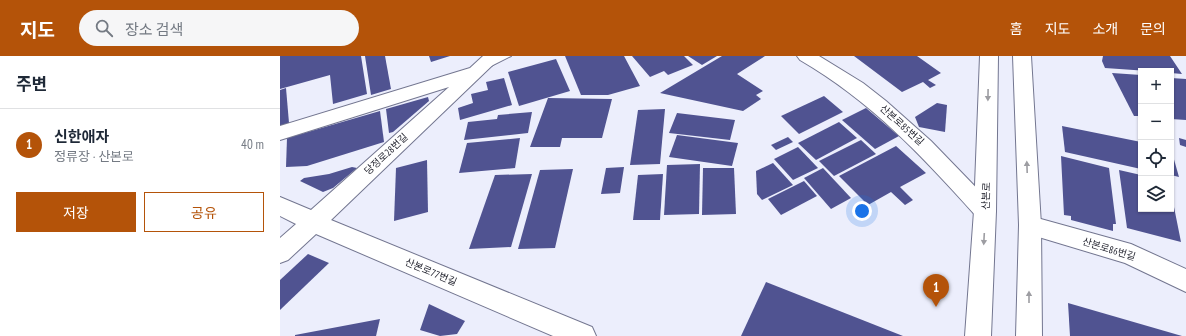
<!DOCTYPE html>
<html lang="ko">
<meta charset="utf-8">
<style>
:root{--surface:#fff;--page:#f6f6f7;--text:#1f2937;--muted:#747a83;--line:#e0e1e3;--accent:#b45309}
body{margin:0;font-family:"PT Sans Narrow","Noto Sans KR",sans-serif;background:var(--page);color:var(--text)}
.controls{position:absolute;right:12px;top:12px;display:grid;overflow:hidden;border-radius:0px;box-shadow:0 1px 3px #0004}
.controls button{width:36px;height:36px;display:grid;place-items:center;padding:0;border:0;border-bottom:1px solid var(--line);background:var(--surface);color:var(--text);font:20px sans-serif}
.you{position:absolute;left:582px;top:155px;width:14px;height:14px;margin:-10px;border:3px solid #fff;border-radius:50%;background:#1a73e8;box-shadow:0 0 0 6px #1a73e833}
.badge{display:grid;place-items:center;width:26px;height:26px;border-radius:50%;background:var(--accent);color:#fff;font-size:13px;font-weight:700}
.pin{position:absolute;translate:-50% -33px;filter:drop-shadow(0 1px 2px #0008)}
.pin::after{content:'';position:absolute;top:21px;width:14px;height:12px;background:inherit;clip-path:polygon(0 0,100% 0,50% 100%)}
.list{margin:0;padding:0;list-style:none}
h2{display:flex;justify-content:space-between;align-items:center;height:52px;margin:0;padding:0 16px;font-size:17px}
h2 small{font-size:13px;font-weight:400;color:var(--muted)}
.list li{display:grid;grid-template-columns:26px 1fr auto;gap:12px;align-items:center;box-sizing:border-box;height:72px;padding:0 16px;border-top:1px solid var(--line)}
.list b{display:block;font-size:15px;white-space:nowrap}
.list p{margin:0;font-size:13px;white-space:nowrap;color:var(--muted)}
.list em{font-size:13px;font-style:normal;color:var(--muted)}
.actions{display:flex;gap:8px;padding:12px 16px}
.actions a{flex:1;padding:9px 0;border:1px solid var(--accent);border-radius:0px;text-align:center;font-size:14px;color:var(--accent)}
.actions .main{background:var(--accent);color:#fff}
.icon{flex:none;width:22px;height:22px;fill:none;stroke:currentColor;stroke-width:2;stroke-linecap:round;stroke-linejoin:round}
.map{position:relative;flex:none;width:906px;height:280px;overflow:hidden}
header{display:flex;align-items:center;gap:24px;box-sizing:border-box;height:56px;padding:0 20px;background:var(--accent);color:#fff}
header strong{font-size:19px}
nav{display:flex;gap:22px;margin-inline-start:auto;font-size:14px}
.search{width:280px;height:36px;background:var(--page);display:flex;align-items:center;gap:10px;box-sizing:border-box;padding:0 14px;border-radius:22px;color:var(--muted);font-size:15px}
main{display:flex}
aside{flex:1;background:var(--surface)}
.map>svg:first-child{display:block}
.built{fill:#eceefc;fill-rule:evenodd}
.building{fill:#505391}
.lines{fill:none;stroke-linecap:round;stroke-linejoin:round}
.service-casing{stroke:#737690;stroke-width:2}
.minor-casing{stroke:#737690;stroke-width:2}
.tertiary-casing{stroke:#737690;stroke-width:2}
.service{fill:#fff;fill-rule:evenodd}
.minor{fill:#fff;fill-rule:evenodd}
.tertiary{fill:#fff;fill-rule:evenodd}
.oneway{fill:#9d9da2}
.labels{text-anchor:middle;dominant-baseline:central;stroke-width:4;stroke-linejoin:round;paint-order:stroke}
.street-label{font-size:10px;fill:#252631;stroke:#fff}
</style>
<header>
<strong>지도</strong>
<div class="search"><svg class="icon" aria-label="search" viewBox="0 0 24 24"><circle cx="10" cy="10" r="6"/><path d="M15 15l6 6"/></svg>장소 검색</div>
<nav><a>홈</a><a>지도</a><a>소개</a><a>문의</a></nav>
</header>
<main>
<aside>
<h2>주변<small></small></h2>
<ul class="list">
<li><span class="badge">1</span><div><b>신한애자</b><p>정류장 · 산본로</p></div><em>40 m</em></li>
</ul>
<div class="actions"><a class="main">저장</a><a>공유</a></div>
</aside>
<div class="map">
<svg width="906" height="280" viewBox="0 0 906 280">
<rect width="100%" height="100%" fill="#fafafa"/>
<path class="built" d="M0 0H906V280H0ZM861 15H891V153H861Z"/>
<g class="building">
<path d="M0 0H81L87 38 53 48 50 19 0 33Z"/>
<path d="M85 0H105L111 33 91 39Z"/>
<path d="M149 0H170L151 6Z"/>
<path d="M285 0H344L360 30 328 39H301Z"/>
<path d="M352 0H404L413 9 388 19 384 15 370 21Z"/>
<path d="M408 0H437L422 9Z"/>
<path d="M442 0H485L457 18 483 35 476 39 481 43 463 55 380 37Z"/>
<path d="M574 0H637L661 17 648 24 656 29 650 32 643 26 622 36Z"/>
<path d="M823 0H890L902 18 891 17V15H868L825 12 822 5Z"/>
<path d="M276 3 290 35 239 50 228 16Z"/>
<path d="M832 17 861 19V60H854Z"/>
<path d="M224 22 232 49 180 64 178 52 193 47 191 38 208 34 206 26Z"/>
<path d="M891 22 906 23V64L891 63Z"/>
<path d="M6 32 9 67 0 70V34Z"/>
<path d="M544 40 563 56 519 78 501 60Z"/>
<path d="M148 41 149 45 113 76 109 77 106 53Z"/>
<path d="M268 42 332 43 322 82H282L280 91H250Z"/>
<path d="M657 47 667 49 665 76 639 71 635 61Z"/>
<path d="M586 52 619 80 595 93 562 64Z"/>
<path d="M385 53 380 108 350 109 358 54Z"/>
<path d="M100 55 104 86 27 110 6 111 7 82Z"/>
<path d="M252 56 248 77 184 84 188 66 217 63 218 59Z"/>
<path d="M397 57 455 64 450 84 389 77Z"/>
<path d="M559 66 577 82 536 104 518 87Z"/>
<path d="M782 70 861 86V113L785 96Z"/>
<path d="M397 79 458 87 452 110 389 101Z"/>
<path d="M508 81 513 86 496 94 491 89Z"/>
<path d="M240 82 235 112 179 117 187 87Z"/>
<path d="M899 82 906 84V91L900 89Z"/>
<path d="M581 84 596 98 554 120 539 105Z"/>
<path d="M616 90 646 117 620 131 633 144 625 149 611 136 588 149 559 120Z"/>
<path d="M518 91 538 112 513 124 494 103Z"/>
<path d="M891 93 899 121 891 119Z"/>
<path d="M781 100 829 112 836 168H833V175L791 164V160L784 159Z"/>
<path d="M147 104 148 156 114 165 116 112Z"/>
<path d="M493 107 513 129 482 144 477 138 476 115Z"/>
<path d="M420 108 419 158 384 159 387 109Z"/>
<path d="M72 111 77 112 53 132 43 136 20 125 24 122 49 118Z"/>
<path d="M344 111 340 137 321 138 326 112Z"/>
<path d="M423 112H454L456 158 422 159Z"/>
<path d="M543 112 571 142 551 153 524 122Z"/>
<path d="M293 113 275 192 238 193 260 114Z"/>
<path d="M839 114 861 119V153H891L892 141 901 186 847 172Z"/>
<path d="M252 118 231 191 189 193 215 119Z"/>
<path d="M383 118 380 164H353L358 119Z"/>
<path d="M524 125 537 140 501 159 488 143Z"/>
<path d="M28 198 49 207 0 254V224Z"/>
<path d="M486 226 623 280H461Z"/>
<path d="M788 247 902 280H790Z"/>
<path d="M149 248 185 265 177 278 160 280 140 274Z"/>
<path d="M100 263 96 280H15V279Z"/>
</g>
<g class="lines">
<g class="service-casing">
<path id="service" d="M218 0H231L207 12 204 13 199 10 201 8Z"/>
</g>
<g class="minor-casing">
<g id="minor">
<path d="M203 0H222L51 164 312 271 316 280H273L36 178 8 204 0 207V182L16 168 0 160V141L31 154 169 31 0 84V70L190 12Z"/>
<path d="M517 0H539L583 27 606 45 651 85 713 149 716 155 713 161 705 164 697 161C642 100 592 46 520 4Z"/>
<path d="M750 160 851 188 906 213V236L845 207 742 176 739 169 742 162Z"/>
</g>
</g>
<g class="tertiary-casing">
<g id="tertiary">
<path d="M700 0H718L716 155 711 280H685L694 155Z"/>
<path d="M733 0H751L761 169 762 280H736L739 169Z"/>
</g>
</g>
<use href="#service" class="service"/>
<use href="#minor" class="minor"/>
<use href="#tertiary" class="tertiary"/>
</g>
<defs><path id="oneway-solid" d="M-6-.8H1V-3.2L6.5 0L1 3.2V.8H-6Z"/></defs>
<g class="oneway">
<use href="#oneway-solid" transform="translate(708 39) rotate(91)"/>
<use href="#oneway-solid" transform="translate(747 111) rotate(-92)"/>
<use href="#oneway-solid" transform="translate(704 183) rotate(93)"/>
<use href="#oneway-solid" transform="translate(749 241) rotate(-90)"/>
</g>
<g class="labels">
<g class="street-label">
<text transform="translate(622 69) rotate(42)">산본로85번길</text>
<text transform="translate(106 98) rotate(-43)">당정로28번길</text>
<text transform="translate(706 140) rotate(-88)">산본로</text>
<text transform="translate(829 193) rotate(17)">산본로86번길</text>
<text transform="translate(151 216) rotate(23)">산본로77번길</text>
</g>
</g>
</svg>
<div class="controls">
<button>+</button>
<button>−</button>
<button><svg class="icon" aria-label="locate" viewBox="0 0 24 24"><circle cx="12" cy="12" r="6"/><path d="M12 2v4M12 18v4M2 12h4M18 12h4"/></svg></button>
<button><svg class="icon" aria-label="layers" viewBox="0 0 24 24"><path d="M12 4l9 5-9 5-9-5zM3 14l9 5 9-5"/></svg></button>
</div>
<div class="you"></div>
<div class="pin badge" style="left:656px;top:251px">1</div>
</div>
</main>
